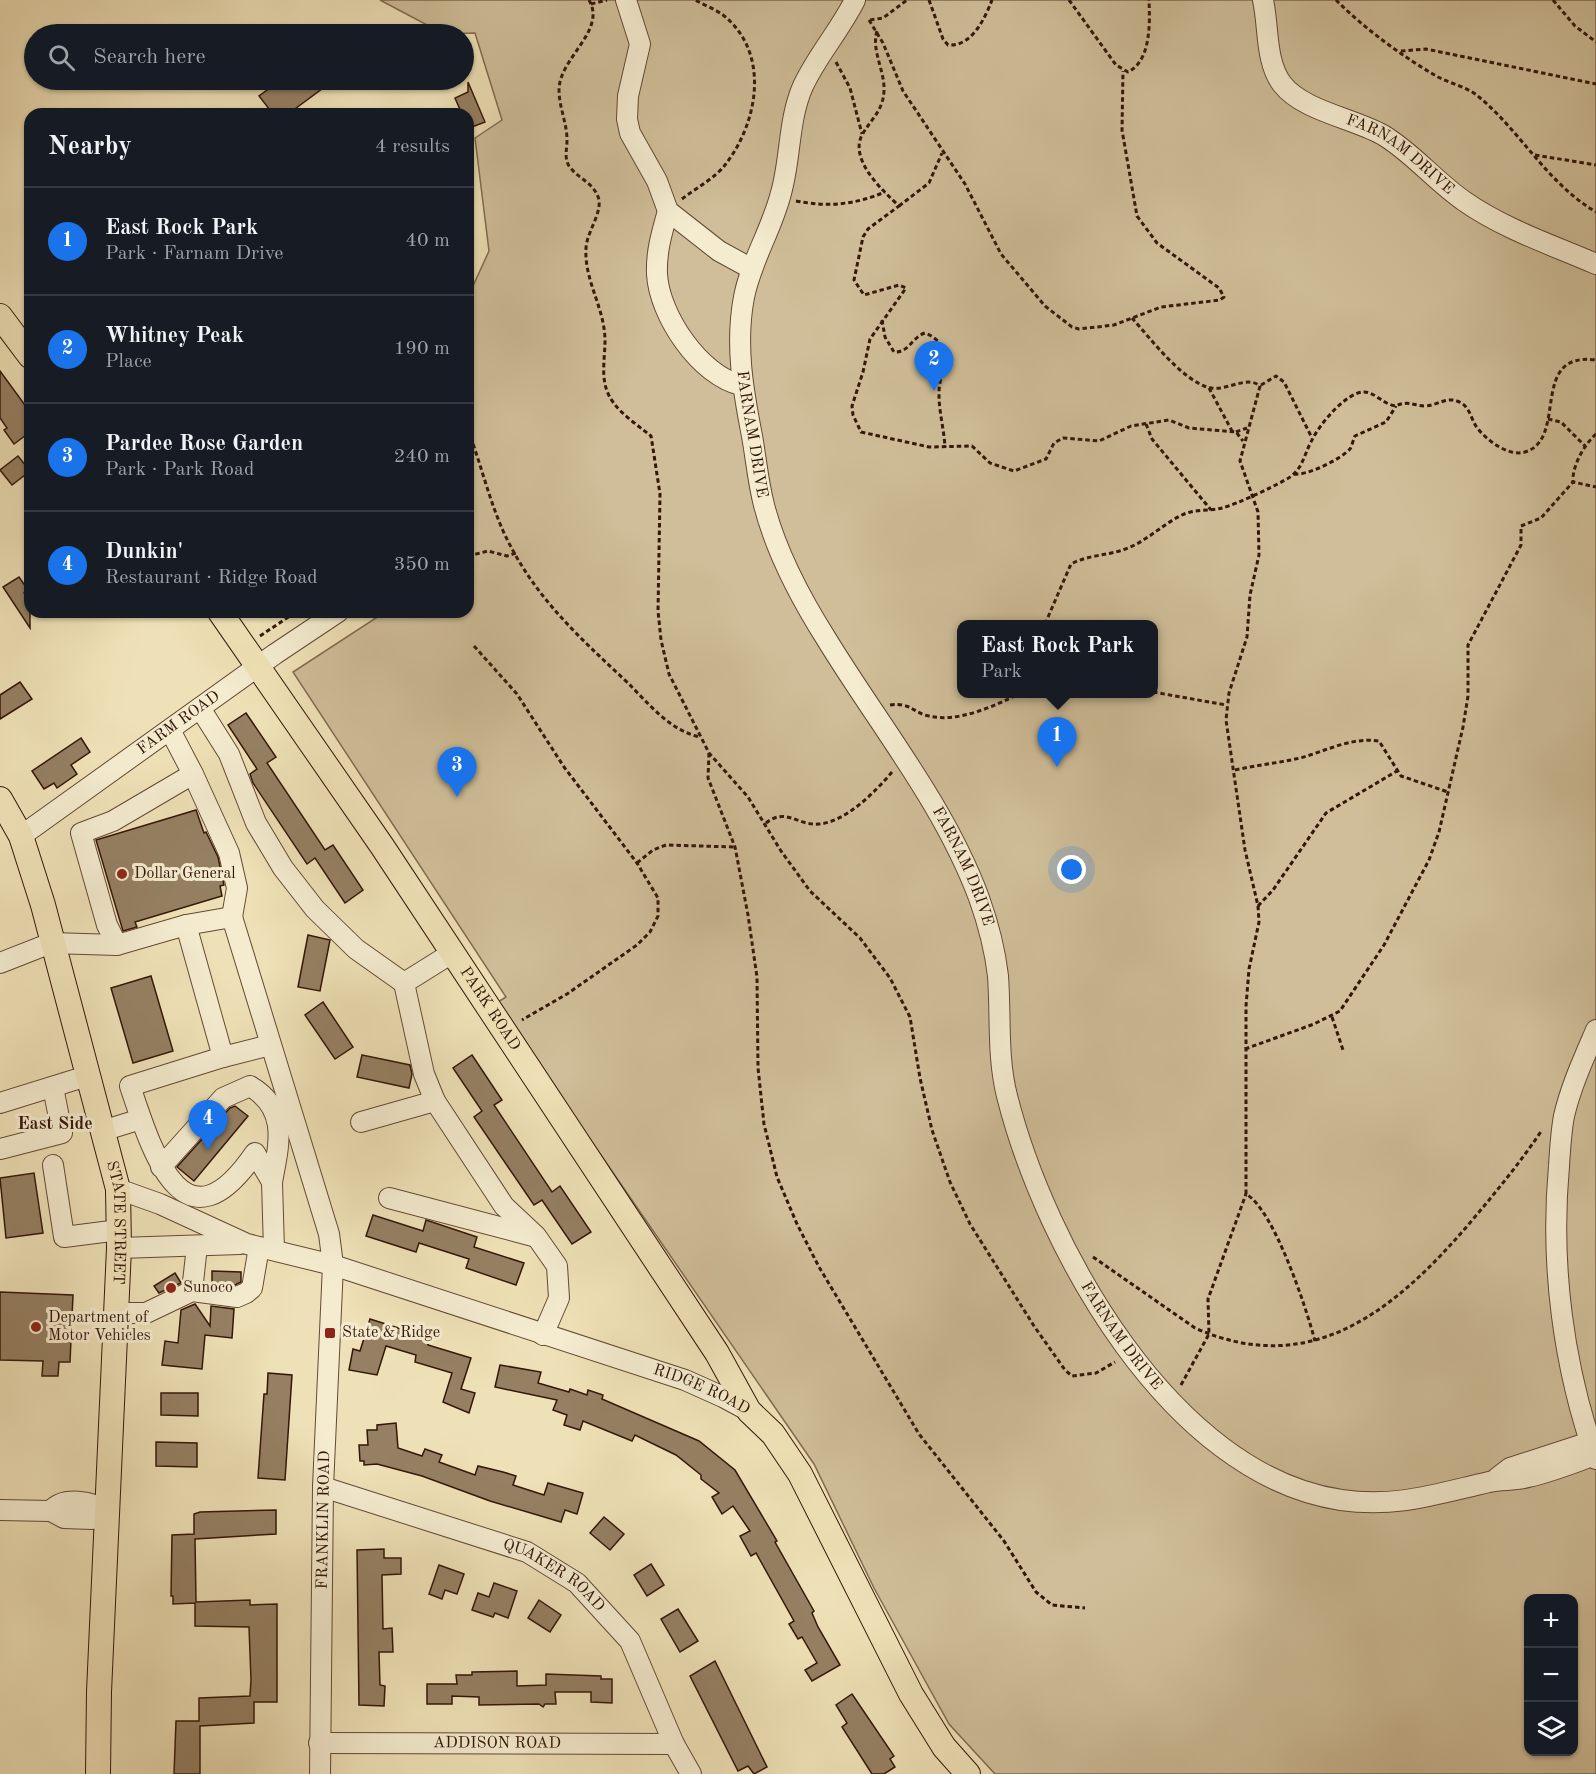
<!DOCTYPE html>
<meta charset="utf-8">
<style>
:root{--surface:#171b24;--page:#242831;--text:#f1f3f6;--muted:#9ea1a6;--line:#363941;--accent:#1a73e8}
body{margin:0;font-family:"Old Standard TT",serif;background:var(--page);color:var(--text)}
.controls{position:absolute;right:18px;bottom:18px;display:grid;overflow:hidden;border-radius:12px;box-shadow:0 2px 4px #0004}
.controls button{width:54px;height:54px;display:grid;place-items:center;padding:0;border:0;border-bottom:2px solid var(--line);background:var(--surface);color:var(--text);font:30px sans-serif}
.you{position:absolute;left:1072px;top:870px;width:21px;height:21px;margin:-15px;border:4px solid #fff;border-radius:50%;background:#1a73e8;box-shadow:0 0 0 9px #1a73e833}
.badge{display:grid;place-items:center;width:39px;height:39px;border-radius:50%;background:var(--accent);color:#fff;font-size:20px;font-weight:700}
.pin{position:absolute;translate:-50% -50px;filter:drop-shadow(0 2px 3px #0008)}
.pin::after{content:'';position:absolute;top:32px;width:21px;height:18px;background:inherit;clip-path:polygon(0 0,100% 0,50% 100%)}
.popup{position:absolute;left:957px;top:620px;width:201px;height:78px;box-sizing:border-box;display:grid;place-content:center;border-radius:12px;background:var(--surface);filter:drop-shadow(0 2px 4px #0005);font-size:20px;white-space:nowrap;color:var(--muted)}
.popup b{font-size:22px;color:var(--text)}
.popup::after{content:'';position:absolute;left:50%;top:100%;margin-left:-12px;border:12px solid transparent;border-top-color:var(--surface)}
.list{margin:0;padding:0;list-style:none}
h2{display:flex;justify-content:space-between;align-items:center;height:78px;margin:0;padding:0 24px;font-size:26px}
h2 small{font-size:20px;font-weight:400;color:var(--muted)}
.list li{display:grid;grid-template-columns:39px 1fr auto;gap:18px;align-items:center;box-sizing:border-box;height:108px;padding:0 24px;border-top:2px solid var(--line)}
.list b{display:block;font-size:22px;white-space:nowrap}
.list p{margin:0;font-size:20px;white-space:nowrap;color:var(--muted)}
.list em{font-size:20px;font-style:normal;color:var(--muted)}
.icon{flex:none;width:33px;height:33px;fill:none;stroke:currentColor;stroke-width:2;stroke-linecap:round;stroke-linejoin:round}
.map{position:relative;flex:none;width:1596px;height:1774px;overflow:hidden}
.search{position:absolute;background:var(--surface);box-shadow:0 2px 4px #0004;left:24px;top:24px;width:450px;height:66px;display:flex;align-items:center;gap:15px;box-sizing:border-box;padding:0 21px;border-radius:33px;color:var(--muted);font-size:22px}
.panel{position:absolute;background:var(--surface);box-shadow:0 2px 4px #0004;left:24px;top:108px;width:450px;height:510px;border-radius:18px}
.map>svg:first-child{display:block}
.green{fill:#cfbe99;stroke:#826a51;stroke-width:1.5;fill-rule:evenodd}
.building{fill:#958063;stroke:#341609;stroke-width:1.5}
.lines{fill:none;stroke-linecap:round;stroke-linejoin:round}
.minor-casing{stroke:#634934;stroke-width:22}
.major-casing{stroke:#341609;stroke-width:26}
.path{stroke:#341609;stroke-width:3;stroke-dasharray:4.5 3;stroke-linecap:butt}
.minor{stroke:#f5ecd0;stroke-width:20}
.major{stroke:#efe1b7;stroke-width:24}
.poi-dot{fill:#8f2418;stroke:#f5ecd0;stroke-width:2}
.labels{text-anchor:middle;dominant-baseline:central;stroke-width:6;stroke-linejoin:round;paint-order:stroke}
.street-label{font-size:16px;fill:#341609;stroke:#f5ecd0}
.poi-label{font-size:16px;fill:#341609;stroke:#f5ecd0;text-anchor:start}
.neighbourhood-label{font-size:18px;font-weight:bold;fill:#341609;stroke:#f5ecd0}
</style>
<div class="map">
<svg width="1596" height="1774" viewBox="0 0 1596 1774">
<rect width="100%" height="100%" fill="#efe1b7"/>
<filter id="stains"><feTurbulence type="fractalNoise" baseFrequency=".00333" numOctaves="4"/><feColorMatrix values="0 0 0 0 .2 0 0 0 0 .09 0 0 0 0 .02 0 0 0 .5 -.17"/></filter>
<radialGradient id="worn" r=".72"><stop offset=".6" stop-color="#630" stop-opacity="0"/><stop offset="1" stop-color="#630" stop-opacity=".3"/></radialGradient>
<path class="green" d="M380 0H1596V1774H995L949 1724 874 1588 814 1464 556 1090 498 1002 506 997 293 672 385 612H468V297L489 251 475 138 502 120 475 33 444 34ZM961 624H1153V694H961ZM1528 1598H1574V1752H1528Z"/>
<g class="building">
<path d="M281 80H334L288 114H273L259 96Z"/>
<path d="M468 82 485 122 472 127 468 114H462L455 98 468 92Z"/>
<path d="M0 371 30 412V432L14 444 4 430 7 428 0 418Z"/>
<path d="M18 456 30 471 12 485 0 470Z"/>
<path d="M19 577 28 590 24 593 30 602V628L3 587Z"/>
<path d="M20 682 32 699 0 719V695Z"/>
<path d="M246 713 276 757 267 763 325 850 333 845 363 890 345 903 315 858 307 864 253 783 250 774 257 769 228 725Z"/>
<path d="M81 738 90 752 71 765 77 774 57 788 54 783 44 789 32 771Z"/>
<path d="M196 810 204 833 206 832 218 857 224 885 220 886 222 896 135 922 137 927 123 931 96 840Z"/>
<path d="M308 935 330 940 320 991 298 987Z"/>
<path d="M151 976 173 1051 133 1063 111 988Z"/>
<path d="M323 1002 353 1047 335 1059 305 1015Z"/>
<path d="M362 1055 410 1065 412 1074 409 1088 357 1077Z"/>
<path d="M472 1055 502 1100 494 1105 552 1192 560 1186 591 1232 572 1244 542 1200 534 1205 474 1117 482 1111 453 1068Z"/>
<path d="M235 1106 248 1116 194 1181 177 1167 230 1108Z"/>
<path d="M34 1173 43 1233 6 1238 0 1178Z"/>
<path d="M373 1215 423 1231 426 1220 477 1237 474 1247 524 1263 516 1285 466 1268 469 1259 419 1243 416 1252 366 1236Z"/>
<path d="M212 1271 241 1272V1282L235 1285 212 1282Z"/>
<path d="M175 1273 181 1283 159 1293 154 1286Z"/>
<path d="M0 1292 73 1295 70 1362H59L58 1376H42L43 1361 0 1360Z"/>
<path d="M195 1304 210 1326 211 1306 234 1309 232 1338 205 1335 202 1369 162 1365 165 1341 178 1343 181 1310Z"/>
<path d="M370 1319 430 1338 428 1345 471 1358 461 1389 475 1393 469 1413 443 1402 452 1373 415 1362 416 1355 386 1346 377 1375 349 1370 353 1349 360 1351Z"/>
<path d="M500 1365 541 1372 538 1383 569 1392 570 1389 587 1395 588 1390 603 1395 602 1399 699 1441 735 1470 777 1541 775 1542 814 1611 812 1613 818 1627 840 1665 812 1681 805 1670 817 1663 802 1637 798 1639 789 1624 794 1621 756 1553 751 1556 740 1536 750 1531 733 1506 722 1514 712 1497 719 1493 701 1479V1475L676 1455 635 1435 632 1441 583 1421 580 1430 564 1425 567 1415 553 1410 557 1400 495 1387Z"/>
<path d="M268 1373 292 1375 285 1480 258 1478 264 1394H267Z"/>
<path d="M161 1393H198V1416L161 1415Z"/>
<path d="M396 1423 398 1448 422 1456 425 1449 442 1455 439 1462 475 1475 478 1466 503 1472 516 1476 513 1485 544 1495 548 1483 583 1493 577 1514 565 1510 561 1522 490 1501 422 1476 377 1464 364 1465V1461H360L359 1445H368L367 1430H377V1425Z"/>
<path d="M156 1442 197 1443V1467L156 1466Z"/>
<path d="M276 1510V1534L195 1539 196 1602 250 1600V1605L277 1604V1702H254V1723L200 1726V1774H174L176 1721H199V1698L250 1696 251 1680 249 1627 195 1626V1603L173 1604V1596H171L172 1535 194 1534V1514L200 1512Z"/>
<path d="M604 1517 624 1534 610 1550 590 1533Z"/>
<path d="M384 1549V1558H401V1574L382 1575 383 1629 392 1628 393 1652H379L380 1685 385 1686 384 1706 359 1705 357 1550Z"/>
<path d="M651 1564 664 1585 647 1596 634 1575Z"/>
<path d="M439 1565 464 1574 457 1594 445 1590 442 1599 429 1594Z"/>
<path d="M494 1583 517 1591 508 1618 495 1613 493 1617 472 1610 478 1593 489 1597Z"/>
<path d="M539 1600 561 1615 550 1632 528 1618Z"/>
<path d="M678 1609 698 1641 680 1652 661 1619Z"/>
<path d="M715 1661 767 1767 754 1774 748 1766 738 1771 690 1676Z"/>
<path d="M517 1671V1686L546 1685V1674L601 1676V1679H612V1703L591 1702V1692H555L556 1704H545L543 1707 539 1704 479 1705V1697L452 1696V1704H427V1684H457L456 1675H472V1672Z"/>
<path d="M852 1694 894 1756 890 1759 895 1767 884 1774H872L842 1727 847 1723 836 1705Z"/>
</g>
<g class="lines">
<g class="minor-casing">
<g id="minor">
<path d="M626 0 640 44 628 96 627 119 630 133 657 181 668 211 719 251 752 269"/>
<path id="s1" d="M855 0C840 30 817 56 803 86 788 120 791 158 781 193 772 229 751 261 744 297 735 344 743 390 752 436 756 458 758 482 764 505 776 552 801 599 827 640 879 725 944 804 979 898 988 923 995 950 998 976 1001 1017 997 1056 1007 1096 1045 1247 1171 1475 1341 1500 1396 1508 1436 1494 1489 1482 1502 1479 1515 1481 1528 1477 1551 1472 1573 1463 1595 1455"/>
<path id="s2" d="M1263 0C1269 27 1265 61 1282 84 1303 111 1353 118 1383 135 1413 153 1435 181 1464 201 1504 229 1552 245 1596 264"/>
<path d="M668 211C662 232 656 252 657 274 659 315 700 376 741 385"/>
<path d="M200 708 229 754 256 823 283 868 315 909 356 949 404 983"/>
<path d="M170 730 193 774 113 821 81 833 107 925 117 945 186 925 223 1057 130 1086C152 1152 184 1257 255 1153L272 1182 274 1250"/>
<path d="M193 774 229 853 237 888 232 917"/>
<path id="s3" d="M21 836 275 654 338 612"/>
<path d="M186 925 232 917 329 1234 333 1265 323 1487 320 1774"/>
<path d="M452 953 404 983 424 1074 435 1101 504 1206 536 1236 557 1266 559 1298 543 1335"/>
<path d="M0 963 51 943 117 945"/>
<path d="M1596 1030C1584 1058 1571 1086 1564 1116 1561 1132 1560 1149 1559 1166 1550 1264 1563 1366 1596 1459"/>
<path d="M223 1057 270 1045"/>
<path d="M0 1103 87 1076"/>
<path d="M361 1122 435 1101"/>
<path d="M102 1131 141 1119"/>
<path d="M0 1149 62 1133 53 1087"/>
<path d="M53 1165 64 1237 119 1230"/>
<path d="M161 1167 223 1098 250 1086C289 1109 279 1144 272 1182"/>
<path id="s4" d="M118 1189 160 1204 247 1244 333 1265 685 1380 723 1397 749 1411"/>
<path d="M389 1198 533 1236"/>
<path d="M119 1248 240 1244"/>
<path d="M192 1291 197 1246"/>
<path d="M116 1313H146L192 1291 237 1297 246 1293 252 1288 259 1247"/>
<path d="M1497 1478 1510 1468 1590 1442"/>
<path id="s5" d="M323 1487 527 1552 577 1583 630 1641 674 1744 691 1774"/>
<path d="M0 1510 51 1511 64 1518 92 1519 107 1512C93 1501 63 1496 51 1511"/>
<path id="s6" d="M319 1743 674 1744"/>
</g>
</g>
<g class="major-casing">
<g id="major">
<path d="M0 316 30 356"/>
<path id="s7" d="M220 612 382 846 717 1353 749 1411 773 1434 800 1474 911 1694 944 1747 968 1774"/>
<path id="s8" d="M0 799 21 836 43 905 118 1189 119 1248 99 1692 98 1774"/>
</g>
</g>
<g class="path">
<path d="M589 0C607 31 559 58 559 90 559 107 567 123 567 140 567 149 564 158 569 166 578 179 595 183 599 200 601 215 587 232 586 248 584 281 605 308 605 341 605 357 601 375 607 391 614 410 635 423 651 436L652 442 660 494 658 611 661 640 669 674 709 753 748 797 781 851 810 891 860 938 890 978 910 1017 920 1078 932 1130 950 1182 970 1224 1034 1326 1065 1370 1072 1376 1096 1373 1115 1362"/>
<path d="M929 0 943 39 948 45C972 47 985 18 992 0"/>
<path d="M1069 0 1116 65 1128 72C1151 61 1150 23 1149 0"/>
<path d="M1336 0C1365 29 1403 57 1438 77 1451 84 1468 87 1479 97 1522 133 1547 183 1596 212"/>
<path d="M1553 0 1575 26 1596 42"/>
<path d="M591 4 607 0"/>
<path d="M869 20 883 43 903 91 965 184 1001 254 1045 306 1072 327 1079 329 1114 325 1161 307 1220 300 1224 297 1219 288 1157 243 1137 216 1122 130 1123 71"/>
<path d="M870 20 883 18 907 0"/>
<path d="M877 31C871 50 885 71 884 91 883 111 871 119 862 135 849 160 883 191 899 206L868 229 863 237 854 280 864 295 899 285 906 288 870 339 863 372 852 406 853 415 861 432 929 447 972 446 990 463 1014 471 1046 459 1054 443 1063 438 1099 441 1131 426 1169 420 1189 428 1236 432 1243 441"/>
<path d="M1401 51 1426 49 1596 84"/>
<path d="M836 62 850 88 862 134"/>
<path d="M1535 155 1596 165"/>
<path d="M682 199C696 188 715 178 725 165 758 123 771 53 723 15 715 9 704 5 695 0"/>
<path d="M796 201C828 207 854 205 885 192"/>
<path d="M899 206 929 183 942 153"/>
<path d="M1132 318C1150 338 1184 383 1211 388 1227 391 1247 375 1260 386L1240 461 1258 512 1259 555 1250 595 1247 637 1229 693 1226 720 1245 850 1258 906 1259 922 1249 969 1246 1006V1194C1274 1210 1306 1307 1315 1341"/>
<path d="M882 320 885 337 894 352C909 353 912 337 925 333 958 347 938 371 939 395 939 412 944 429 945 447"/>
<path d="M1261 385 1276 376 1284 382 1312 438"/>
<path d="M1209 388 1232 431"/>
<path d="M1548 419 1561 422 1585 446"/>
<path d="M1146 424 1152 439 1211 510"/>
<path d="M468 430C481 464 489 500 504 533 534 597 578 636 628 683 648 703 670 731 700 737"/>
<path d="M1236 432 1247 428"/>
<path d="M1596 434C1584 445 1572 466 1573 482L1596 487"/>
<path d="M1294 474C1307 476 1341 459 1350 449 1352 446 1353 440 1355 436L1386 422 1396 406"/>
<path d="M468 556 488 551 507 556 516 553"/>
<path d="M1045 624 1071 564C1090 554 1109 556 1128 548 1148 540 1163 524 1182 515 1194 509 1210 511 1222 508 1237 504 1271 488 1285 480 1303 471 1303 456 1312 440 1319 425 1346 392 1364 392 1375 392 1384 405 1396 406 1408 400 1414 406 1426 406 1437 405 1447 397 1457 401 1471 406 1470 419 1478 429 1488 441 1509 457 1525 452 1569 439 1528 351 1596 360"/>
<path d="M260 636 296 612"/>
<path d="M474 646 517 694 564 767 637 863 658 898V916L650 932 637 945 567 994 522 1020"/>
<path d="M1153 692 1226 705"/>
<path d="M890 705C911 702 913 713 929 716 958 723 994 706 1019 694"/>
<path d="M709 753 708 778 735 847 748 915 757 977 758 1068 764 1124 777 1177 797 1224 819 1267 919 1434 1004 1541 1036 1592 1052 1605 1085 1608"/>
<path d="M1235 770C1257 765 1279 763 1300 758 1326 751 1351 737 1379 741L1401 776 1448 792"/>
<path d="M766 823C786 807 798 826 819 824 846 822 876 791 892 772"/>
<path d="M637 863 653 850 666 845 735 847"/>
<path d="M1258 906 1273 890 1326 813 1397 771"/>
<path d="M1332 1017 1343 1050"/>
<path d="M1245 1049 1314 1024 1340 1011 1384 945 1429 860 1439 832 1463 727 1468 696V645L1521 545V526L1541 518 1573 482"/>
<path d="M1093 1257 1195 1328C1312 1380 1396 1309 1469 1224 1495 1193 1520 1163 1542 1130"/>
<path d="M1181 1385 1209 1334 1208 1299 1246 1194"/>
</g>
<use href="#minor" class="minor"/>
<use href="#major" class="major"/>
</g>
<g class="poi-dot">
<circle cx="122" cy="874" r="6"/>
<circle cx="171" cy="1288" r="6"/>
<circle cx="36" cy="1327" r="6"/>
<rect x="324" y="1327" width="12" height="12" rx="3"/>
</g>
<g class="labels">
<g class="street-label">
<text stroke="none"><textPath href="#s2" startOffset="226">FARNAM DRIVE</textPath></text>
<text stroke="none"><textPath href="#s1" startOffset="459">FARNAM DRIVE</textPath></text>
<text stroke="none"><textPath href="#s3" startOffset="194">FARM ROAD</textPath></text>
<text stroke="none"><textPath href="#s1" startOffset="945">FARNAM DRIVE</textPath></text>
<text stroke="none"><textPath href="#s7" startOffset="480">PARK ROAD</textPath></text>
<text stroke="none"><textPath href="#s8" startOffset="442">STATE STREET</textPath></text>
<text stroke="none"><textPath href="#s1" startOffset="1449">FARNAM DRIVE</textPath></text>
<text stroke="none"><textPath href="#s4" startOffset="618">RIDGE ROAD</textPath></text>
<text transform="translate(324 1520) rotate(-89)">FRANKLIN ROAD</text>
<text stroke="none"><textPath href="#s5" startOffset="249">QUAKER ROAD</textPath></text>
<text stroke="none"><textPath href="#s6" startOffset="178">ADDISON ROAD</textPath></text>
</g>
<g class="poi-label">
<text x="134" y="874">Dollar General</text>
<text x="183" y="1288">Sunoco</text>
<text x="48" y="1318">Department of<tspan x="48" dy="18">Motor Vehicles</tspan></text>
<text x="342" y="1333">State &amp; Ridge</text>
</g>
<g class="neighbourhood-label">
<text x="55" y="1124">East Side</text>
</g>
</g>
<rect width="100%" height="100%" filter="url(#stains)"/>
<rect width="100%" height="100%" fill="url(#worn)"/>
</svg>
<div class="controls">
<button>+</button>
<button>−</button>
<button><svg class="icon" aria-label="layers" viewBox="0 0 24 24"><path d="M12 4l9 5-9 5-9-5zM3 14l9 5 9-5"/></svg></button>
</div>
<div class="you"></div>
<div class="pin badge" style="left:1057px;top:767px">1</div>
<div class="popup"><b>East Rock Park</b>Park</div>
<div class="pin badge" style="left:934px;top:391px">2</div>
<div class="pin badge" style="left:457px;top:797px">3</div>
<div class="pin badge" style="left:208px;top:1150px">4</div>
<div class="search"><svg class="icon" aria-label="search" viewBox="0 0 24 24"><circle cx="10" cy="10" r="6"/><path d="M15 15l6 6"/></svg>Search here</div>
<section class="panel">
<h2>Nearby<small>4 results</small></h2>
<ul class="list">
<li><span class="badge">1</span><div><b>East Rock Park</b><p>Park · Farnam Drive</p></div><em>40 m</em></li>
<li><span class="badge">2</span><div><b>Whitney Peak</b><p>Place</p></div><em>190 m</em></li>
<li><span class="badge">3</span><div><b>Pardee Rose Garden</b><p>Park · Park Road</p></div><em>240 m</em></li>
<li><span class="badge">4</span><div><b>Dunkin'</b><p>Restaurant · Ridge Road</p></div><em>350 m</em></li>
</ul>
</section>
</div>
